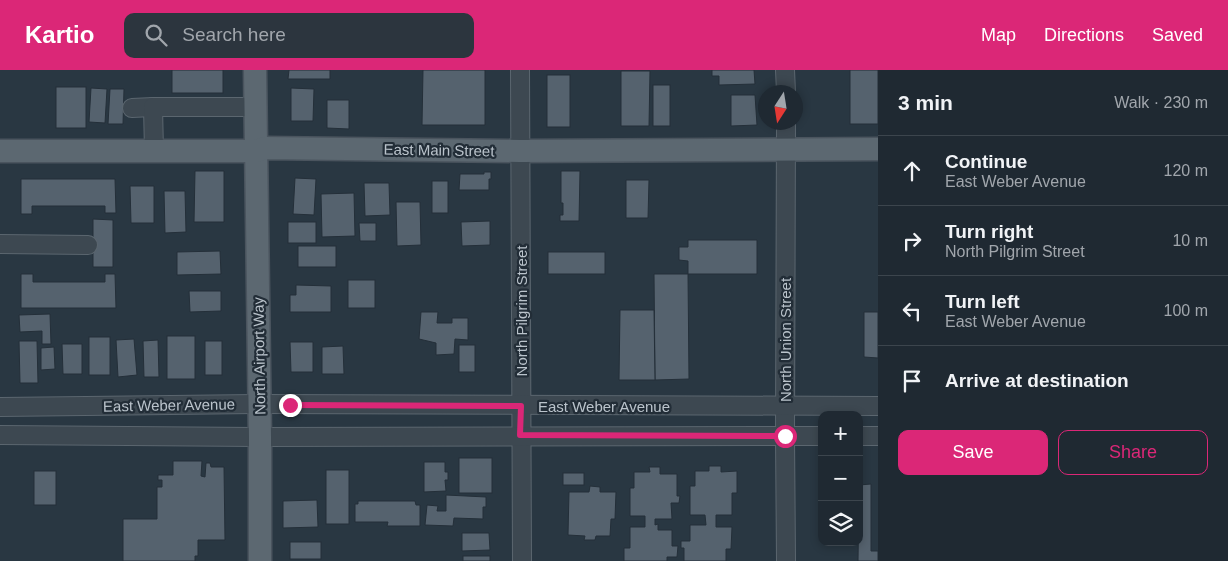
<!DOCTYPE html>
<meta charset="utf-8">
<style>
:root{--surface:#1f2932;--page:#2c353e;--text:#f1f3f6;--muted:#a1a6ac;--line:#3c454d;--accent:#db2777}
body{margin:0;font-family:Arial,sans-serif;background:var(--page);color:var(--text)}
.controls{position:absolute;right:15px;bottom:15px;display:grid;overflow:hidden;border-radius:10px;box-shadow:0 2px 8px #0003}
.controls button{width:45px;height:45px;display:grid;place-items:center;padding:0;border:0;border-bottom:1px solid var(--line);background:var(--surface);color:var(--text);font:25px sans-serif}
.compass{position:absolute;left:758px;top:15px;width:45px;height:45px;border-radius:50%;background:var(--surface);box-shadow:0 2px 8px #0003;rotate:192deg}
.stop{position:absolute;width:15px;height:15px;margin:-11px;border:4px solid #db2777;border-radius:50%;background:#fff}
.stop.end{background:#db2777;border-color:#fff;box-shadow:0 1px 5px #0008}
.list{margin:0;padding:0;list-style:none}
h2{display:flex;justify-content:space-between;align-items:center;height:65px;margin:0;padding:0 20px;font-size:21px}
h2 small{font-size:16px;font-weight:400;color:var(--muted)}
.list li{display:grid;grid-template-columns:32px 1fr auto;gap:15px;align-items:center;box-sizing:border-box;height:70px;padding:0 20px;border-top:1px solid var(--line)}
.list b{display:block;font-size:19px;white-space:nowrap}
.list p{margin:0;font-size:16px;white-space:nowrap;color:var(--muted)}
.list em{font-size:16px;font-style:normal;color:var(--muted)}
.actions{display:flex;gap:10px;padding:15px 20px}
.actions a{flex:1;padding:11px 0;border:1px solid var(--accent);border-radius:10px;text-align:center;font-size:18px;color:var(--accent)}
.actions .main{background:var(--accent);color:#fff}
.icon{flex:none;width:28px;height:28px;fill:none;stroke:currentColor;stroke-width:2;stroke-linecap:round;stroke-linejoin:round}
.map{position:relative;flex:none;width:878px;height:491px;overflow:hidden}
header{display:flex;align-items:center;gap:30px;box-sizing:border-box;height:70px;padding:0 25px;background:var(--accent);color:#fff}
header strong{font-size:24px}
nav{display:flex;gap:28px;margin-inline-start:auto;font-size:18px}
.search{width:350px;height:45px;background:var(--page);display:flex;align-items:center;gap:12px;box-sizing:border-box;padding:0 18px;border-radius:10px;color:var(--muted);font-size:19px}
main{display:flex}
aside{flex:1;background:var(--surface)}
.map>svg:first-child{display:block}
.building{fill:#55626e;stroke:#242f39}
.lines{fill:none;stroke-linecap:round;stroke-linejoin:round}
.minor-casing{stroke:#5b666f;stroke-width:20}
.major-casing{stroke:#4a545e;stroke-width:25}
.minor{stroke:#3d4851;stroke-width:18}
.major{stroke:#5c6871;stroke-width:22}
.route{stroke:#db2777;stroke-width:6}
.labels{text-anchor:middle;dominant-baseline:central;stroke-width:4.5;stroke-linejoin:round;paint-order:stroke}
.street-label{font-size:15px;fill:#bac3cb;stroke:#222d37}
</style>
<header>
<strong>Kartio</strong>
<div class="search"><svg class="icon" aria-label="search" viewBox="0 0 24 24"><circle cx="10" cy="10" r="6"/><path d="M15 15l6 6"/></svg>Search here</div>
<nav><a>Map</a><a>Directions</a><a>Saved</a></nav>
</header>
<main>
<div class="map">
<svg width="878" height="491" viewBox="0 0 878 491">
<rect width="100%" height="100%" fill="#293742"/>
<g class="building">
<rect x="172" y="0" width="51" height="23"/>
<path d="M289 0H330V9H288Z"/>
<path d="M423 0H485V55H422Z"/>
<path d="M712 0H754L755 14 719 15V6H712Z"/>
<rect x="850" y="0" width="28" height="54"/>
<path d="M621 1H650L649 56H621Z"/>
<rect x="547" y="5" width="23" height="52"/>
<rect x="653" y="15" width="17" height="41"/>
<rect x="56" y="17" width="30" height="41"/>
<path d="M91 18 107 19 105 53 89 52Z"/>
<path d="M291 18 314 19 313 51H291Z"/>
<path d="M110 19H124L123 54H108Z"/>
<path d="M731 25H755L757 55 731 56Z"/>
<path d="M327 30H349V59L327 58Z"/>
<path d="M195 101H224V152H194Z"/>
<path d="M561 101H580L579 151H560V145H563V133H561Z"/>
<path d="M484 102H491V109H489V120H459L460 104H484Z"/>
<path d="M295 108 316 109 314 145 293 144Z"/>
<path d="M21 109H115L116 143H105V136H32V144H21Z"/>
<path d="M626 110H649L648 148H626Z"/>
<rect x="432" y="111" width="16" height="32"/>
<path d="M364 113H389L390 145 365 146Z"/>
<path d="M130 116H154V153H131Z"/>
<path d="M164 121H185L186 162 165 163Z"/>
<path d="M354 123 355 166 322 167 321 124Z"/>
<path d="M396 132H420L421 175 397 176Z"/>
<path d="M93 149 113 150V197H93Z"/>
<path d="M490 151V175L462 176 461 152Z"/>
<rect x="288" y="152" width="28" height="21"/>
<path d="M359 153H376V171H360Z"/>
<path d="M688 170H757V204H688V191L679 190V177H688Z"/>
<rect x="298" y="176" width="38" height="21"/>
<path d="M220 181 221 204 177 205V182Z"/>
<rect x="548" y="182" width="57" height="22"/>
<path d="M21 204H33V212H105V204H115L116 238H21Z"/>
<path d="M654 204H688L689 309 655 310Z"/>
<rect x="348" y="210" width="27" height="28"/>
<path d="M296 215 331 216V242H290V225H296Z"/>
<path d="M189 221H221V241L190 242Z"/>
<path d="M620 240H654L655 310H619Z"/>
<path d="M421 242H438L437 253H452V248H468V270L455 269 454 284 436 285V273L419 269Z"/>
<path d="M864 242H878V288L864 287Z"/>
<path d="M50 244 51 274H42V261L20 262 19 245Z"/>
<rect x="167" y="266" width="28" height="43"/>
<rect x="89" y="267" width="21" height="38"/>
<path d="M134 269 137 305 118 307 116 270Z"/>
<path d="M158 270 159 307H144L143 271Z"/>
<path d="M19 271H37L38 313H20Z"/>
<rect x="205" y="271" width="17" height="34"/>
<path d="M290 272H313V302H291Z"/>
<path d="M62 274H82V304H63Z"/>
<rect x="459" y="275" width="16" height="27"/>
<path d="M343 276 344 304H322V277Z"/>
<path d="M54 277 55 299 41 300V278Z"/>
<rect x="459" y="388" width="33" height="35"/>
<path d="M173 391H202L201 406 205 407 206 393H210L211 397H224L225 470H198V486H195V491H123V449H157V417H162V410H158V405H173Z"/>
<path d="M424 392H445V402H448V410H445L446 421 424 422Z"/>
<path d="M709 396H721V402L737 401V423H732V445H716V457H732L731 479H726V491H684V478H681V471H690V455H706L705 445H690V416H695V401H709Z"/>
<path d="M649 397H660V404H677V426H680L679 433H671L672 449H655V455L658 454V460H672V476H678L677 487H667V491H624V478H630V457H645V446H630V418H634V402H650Z"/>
<rect x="326" y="400" width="23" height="54"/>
<rect x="34" y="401" width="22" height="34"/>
<rect x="563" y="403" width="21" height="12"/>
<path d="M871 414V481H878V491H858L859 415Z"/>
<path d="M590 416 600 417V422H616L615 449H611L610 466H596L595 470H584L585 466 568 465 569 422H589Z"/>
<path d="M446 425 486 427V437H483V449L454 448 453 456 425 455 427 435 438 436 437 441H446Z"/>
<path d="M317 430 318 457 283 458V431Z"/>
<path d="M358 431H415L416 435H420V456H387L388 452H355V434H358Z"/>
<path d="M462 463H489L490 480 462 481Z"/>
<rect x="290" y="472" width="31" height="17"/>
<rect x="463" y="486" width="27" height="5"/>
</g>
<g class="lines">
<g class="minor-casing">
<g id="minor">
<path d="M520 0 522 491"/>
<path d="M785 0 786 22"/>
<path d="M132 38 153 37"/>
<path d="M786 52 785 366 786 491"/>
<path d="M154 81 153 37H256"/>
<path d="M0 174 88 175"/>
<path d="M0 337 260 334 878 336"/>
<path d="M0 365 260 367 822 366"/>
<path d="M859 366H878"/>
</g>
</g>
<g class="major-casing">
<g id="major">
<path d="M255 0 260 367V491"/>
<path d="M0 81H256L265 78 520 81 878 79"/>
</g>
</g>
<use href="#minor" class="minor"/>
<use href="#major" class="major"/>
</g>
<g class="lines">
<path class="route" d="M290 335 521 336 520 365 785 366"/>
</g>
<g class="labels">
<g class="street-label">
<text transform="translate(439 80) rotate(1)">East Main Street</text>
<text transform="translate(521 241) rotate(-90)">North Pilgrim Street</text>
<text transform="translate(785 270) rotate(-90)">North Union Street</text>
<text transform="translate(259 286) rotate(-91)">North Airport Way</text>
<text transform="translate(169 335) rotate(-1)">East Weber Avenue</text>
<text x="604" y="336">East Weber Avenue</text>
</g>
</g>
</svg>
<div class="controls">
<button>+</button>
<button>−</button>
<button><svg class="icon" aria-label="layers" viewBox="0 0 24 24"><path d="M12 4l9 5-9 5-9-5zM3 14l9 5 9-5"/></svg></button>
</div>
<svg class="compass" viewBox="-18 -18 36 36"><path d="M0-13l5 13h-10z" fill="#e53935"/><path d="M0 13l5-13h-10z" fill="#a1a6ac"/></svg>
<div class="stop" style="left:785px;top:366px"></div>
<div class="stop end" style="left:290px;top:335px"></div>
</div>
<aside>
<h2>3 min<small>Walk · 230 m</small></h2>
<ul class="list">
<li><svg class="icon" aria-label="ahead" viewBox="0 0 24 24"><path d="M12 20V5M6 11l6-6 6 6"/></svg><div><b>Continue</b><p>East Weber Avenue</p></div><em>120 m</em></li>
<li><svg class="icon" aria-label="right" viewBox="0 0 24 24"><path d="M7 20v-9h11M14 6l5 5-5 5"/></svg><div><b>Turn right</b><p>North Pilgrim Street</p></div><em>10 m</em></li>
<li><svg class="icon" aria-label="left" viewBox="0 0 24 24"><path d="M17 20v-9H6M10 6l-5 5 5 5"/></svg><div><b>Turn left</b><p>East Weber Avenue</p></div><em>100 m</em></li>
<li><svg class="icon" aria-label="arrive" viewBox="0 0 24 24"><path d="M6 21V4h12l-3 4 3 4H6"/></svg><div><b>Arrive at destination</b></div></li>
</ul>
<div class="actions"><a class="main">Save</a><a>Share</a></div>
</aside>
</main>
